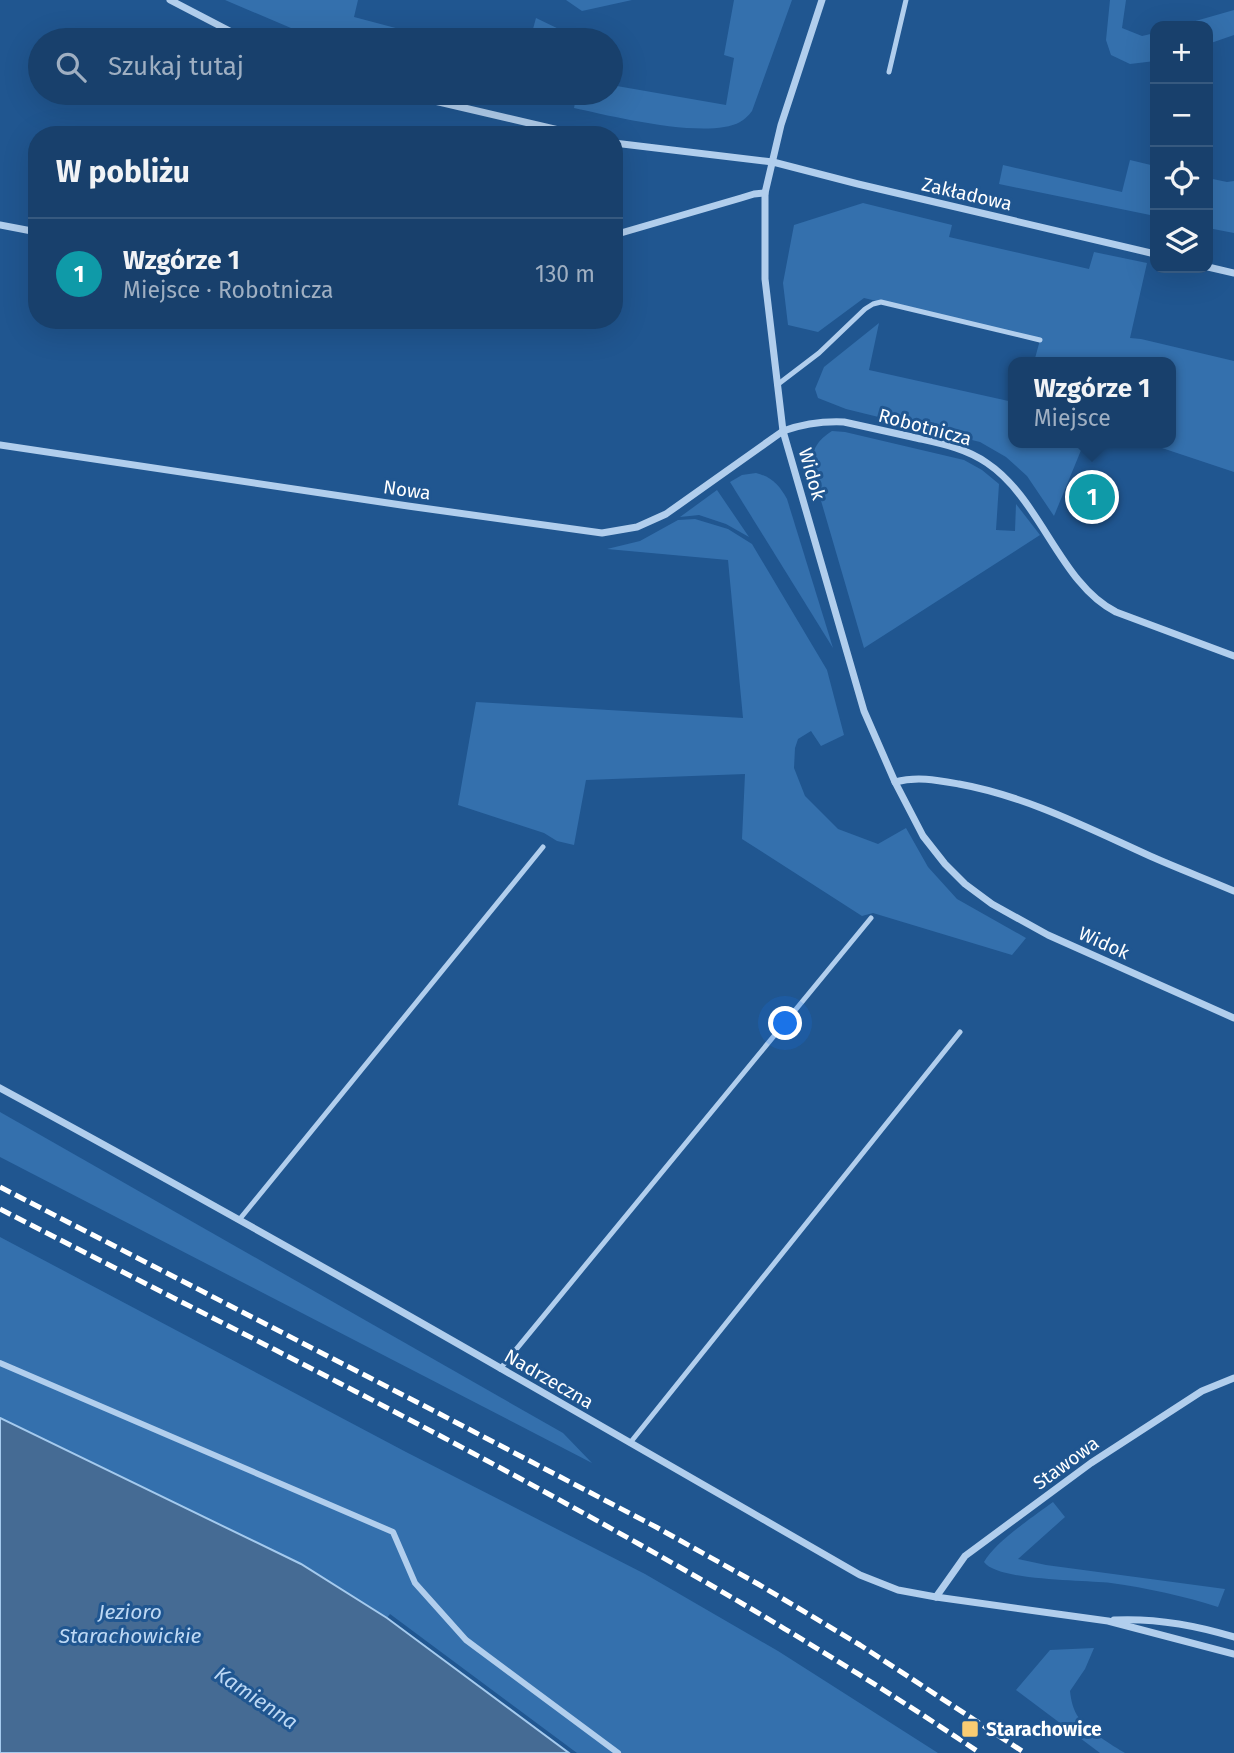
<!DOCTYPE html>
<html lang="pl">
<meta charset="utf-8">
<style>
:root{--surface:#18406c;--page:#254b74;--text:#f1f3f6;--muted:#9fafc2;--line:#36597f;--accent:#8c9099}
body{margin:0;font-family:"Fira Sans",sans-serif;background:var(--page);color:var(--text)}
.controls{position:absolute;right:21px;top:21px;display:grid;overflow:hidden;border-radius:14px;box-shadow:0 7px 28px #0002}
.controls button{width:63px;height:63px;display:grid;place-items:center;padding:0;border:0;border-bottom:2px solid var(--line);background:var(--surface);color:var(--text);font:35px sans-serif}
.you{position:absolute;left:786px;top:1024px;width:24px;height:24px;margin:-18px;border:5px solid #fff;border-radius:50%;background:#1a73e8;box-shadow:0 0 0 10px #1a73e833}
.badge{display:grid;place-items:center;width:46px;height:46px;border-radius:50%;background:var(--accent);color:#fff;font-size:23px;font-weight:700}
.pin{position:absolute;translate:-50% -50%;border:4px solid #fff;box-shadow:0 2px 7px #0006}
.popup{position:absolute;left:1008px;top:357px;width:168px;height:91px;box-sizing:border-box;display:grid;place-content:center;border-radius:14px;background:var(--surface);filter:drop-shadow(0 2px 5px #0005);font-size:23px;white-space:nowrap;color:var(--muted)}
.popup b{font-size:26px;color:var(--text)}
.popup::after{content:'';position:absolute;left:50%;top:100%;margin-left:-14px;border:14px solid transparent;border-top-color:var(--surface)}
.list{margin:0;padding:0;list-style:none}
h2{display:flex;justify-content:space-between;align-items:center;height:91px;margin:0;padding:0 28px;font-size:30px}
h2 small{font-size:23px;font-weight:400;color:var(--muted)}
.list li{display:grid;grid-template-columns:46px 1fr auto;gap:21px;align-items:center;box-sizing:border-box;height:112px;padding:0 28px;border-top:2px solid var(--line)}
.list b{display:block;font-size:26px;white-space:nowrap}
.list p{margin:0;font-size:23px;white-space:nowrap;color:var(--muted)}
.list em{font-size:23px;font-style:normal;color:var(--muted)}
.icon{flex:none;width:38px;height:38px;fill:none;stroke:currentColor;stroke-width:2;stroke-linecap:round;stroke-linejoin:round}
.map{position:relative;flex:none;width:1234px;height:1753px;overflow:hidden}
.search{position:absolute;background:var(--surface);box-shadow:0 7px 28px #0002;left:28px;top:28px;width:595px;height:77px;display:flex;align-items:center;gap:18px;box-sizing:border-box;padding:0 24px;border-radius:38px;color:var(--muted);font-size:26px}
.panel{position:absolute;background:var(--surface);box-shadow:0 7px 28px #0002;left:28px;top:126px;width:595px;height:203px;border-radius:28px}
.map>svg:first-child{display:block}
.green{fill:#3470ad}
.water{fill:#456b94;stroke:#a4caee;stroke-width:2}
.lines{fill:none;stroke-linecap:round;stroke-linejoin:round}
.service{stroke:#b1ceed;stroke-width:5}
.pedestrian{stroke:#b1ceed;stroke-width:6}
.minor{stroke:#b1ceed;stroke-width:7}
.rail{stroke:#fff;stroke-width:5;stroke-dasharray:12 5;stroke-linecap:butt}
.poi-dot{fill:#facc72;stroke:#205690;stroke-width:2.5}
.labels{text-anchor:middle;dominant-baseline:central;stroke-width:6;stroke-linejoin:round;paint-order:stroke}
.street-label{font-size:19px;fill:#fff;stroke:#205690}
.poi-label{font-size:19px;font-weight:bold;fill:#fff;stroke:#205690;text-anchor:start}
.water-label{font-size:21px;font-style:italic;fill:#bdd8f4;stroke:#205690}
</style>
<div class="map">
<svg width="1234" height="1753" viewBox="0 0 1234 1753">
<rect width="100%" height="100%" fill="#205690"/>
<g class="green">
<path d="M225 0H358L354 17 441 40H324L298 31Z"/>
<path d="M566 0H632L582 11Z"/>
<path d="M734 0H792L752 111C749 115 744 120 740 122 707 140 611 116 574 108L577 93H611V85L726 105 734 58 724 55Z"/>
<path d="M1110 0H1126L1122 28 1142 36 1155 33V61L1130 64 1111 55 1106 40Z"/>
<path d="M1234 10V35L1208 44V26H1178Z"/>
<path d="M536 18 563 31 561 40H530Z"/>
<path d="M1130 160 1155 166V216L999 184 1003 165 1122 192Z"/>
<path d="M1208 178 1227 182 1234 181V233L1208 228Z"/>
<path d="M863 203 952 225 949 237 1089 269 1094 252 1147 263 1130 338 1141 339 1234 361V472L1147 443H1171V362H1034L1040 340 864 298 818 332 788 325 783 283 794 225Z"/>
<path d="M879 323 869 370 1013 402V443H1084L1054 516 1027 476 1006 457 980 442 846 409 818 398 815 389 824 367Z"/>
<path d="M832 431 845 432 964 460 982 470 999 484 996 530 1015 531 1016 504 1040 535 864 648 810 463C815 446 817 441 832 431Z"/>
<path d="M756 473C772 477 779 485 787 499L833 648 730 482 742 475Z"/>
<path d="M717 490 749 537 726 524 699 515 680 517Z"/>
<path d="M695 519 728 529 752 544 827 670 844 735 821 746 811 731 798 739 795 748 794 768 805 796 838 829 878 844 906 828 928 867 957 899 1026 938 1012 955 873 913 862 916 742 839 745 774 586 780 574 845 557 841 544 833 458 805 476 702 743 718 728 560 607 549 640 541 678 520Z"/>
<path d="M0 1112 563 1433 592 1463 0 1157Z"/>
<path d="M0 1237 406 1452 645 1574 778 1651 938 1753H577L390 1614 387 1618 301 1564 0 1418Z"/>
<path d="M1053 1502 1065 1517 1018 1559 1046 1565 1225 1589 1218 1607C1184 1596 1147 1588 1111 1583 1085 1580 997 1581 984 1562 996 1541 1033 1517 1053 1502Z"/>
<path d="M1094 1648 1085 1669 1070 1691C1071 1700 1073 1710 1079 1718 1086 1729 1113 1746 1125 1753H1100L1016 1690 1050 1650Z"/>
</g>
<path class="water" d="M0 1418 301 1564 387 1618 569 1753H0Z"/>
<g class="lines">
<g class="service">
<path d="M889 72 906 0"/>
<path d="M777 385 819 353 865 309 873 304 881 302 1040 340"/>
<path d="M239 1220 543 847"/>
<path d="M500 1369 871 918"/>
<path d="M630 1443 960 1032"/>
</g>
<path class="pedestrian" d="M0 1363 393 1532 415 1583 466 1640 618 1753"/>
<g class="minor">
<path d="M170 0 247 40"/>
<path d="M822 0 781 125 765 193V279L783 431 864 711 895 782 923 836 945 864 965 884 992 904 1048 935 1234 1018"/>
<path d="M407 93 426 99 580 135"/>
<path d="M614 143 773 162 858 184 1155 254"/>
<path d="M0 225 37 232"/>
<path d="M614 235 741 198 754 194 765 193"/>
<path d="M1208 267 1234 273"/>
<path d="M0 445 408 506 602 533 637 527 666 514 783 431C803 424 822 421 844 422 866 427 889 432 912 437 938 443 964 447 987 463 1041 499 1060 584 1116 612L1234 656"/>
<path d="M895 782C917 776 937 780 959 784 1026 796 1088 828 1150 856 1177 868 1206 879 1234 891"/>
<path d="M0 1088C290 1245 575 1411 860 1575L898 1590 936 1597 1108 1621 1234 1654"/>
<path d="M936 1597 965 1556 1091 1463 1202 1391 1234 1378"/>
<path d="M1114 1620C1155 1618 1195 1625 1234 1637"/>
</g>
<g class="rail">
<path d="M0 1187 438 1413 656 1527 758 1584 860 1645 1025 1753"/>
<path d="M0 1209C332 1380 670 1544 980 1753"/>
</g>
</g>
<rect class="poi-dot" x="961" y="1720" width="18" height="18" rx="3.5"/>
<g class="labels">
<g class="street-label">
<text transform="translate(967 194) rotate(13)">Zakładowa</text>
<text transform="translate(925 427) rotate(15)">Robotnicza</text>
<text transform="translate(812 474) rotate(74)">Widok</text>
<text transform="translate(407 490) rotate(8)">Nowa</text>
<text transform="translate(1104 943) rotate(24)">Widok</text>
<text transform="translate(549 1379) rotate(30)">Nadrzeczna</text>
<text transform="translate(1066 1463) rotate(-36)">Stawowa</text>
</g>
<g class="poi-label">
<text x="986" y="1729">Starachowice</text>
</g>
<g class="water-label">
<text x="130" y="1612">Jezioro<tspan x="130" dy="24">Starachowickie</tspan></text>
<text transform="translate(256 1698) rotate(34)">Kamienna</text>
</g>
</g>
</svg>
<div class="controls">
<button>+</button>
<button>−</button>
<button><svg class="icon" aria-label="locate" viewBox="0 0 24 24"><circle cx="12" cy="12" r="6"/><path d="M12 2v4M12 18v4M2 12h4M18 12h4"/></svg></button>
<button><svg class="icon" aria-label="layers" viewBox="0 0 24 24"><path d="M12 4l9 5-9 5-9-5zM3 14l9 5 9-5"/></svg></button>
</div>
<div class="you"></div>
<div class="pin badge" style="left:1092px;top:497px;background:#0f9aa8">1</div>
<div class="popup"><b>Wzgórze 1</b>Miejsce</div>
<div class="search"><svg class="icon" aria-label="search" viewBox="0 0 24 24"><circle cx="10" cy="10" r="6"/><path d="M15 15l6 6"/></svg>Szukaj tutaj</div>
<section class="panel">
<h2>W pobliżu<small></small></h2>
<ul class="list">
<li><span class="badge" style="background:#0f9aa8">1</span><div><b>Wzgórze 1</b><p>Miejsce · Robotnicza</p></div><em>130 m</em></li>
</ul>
</section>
</div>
